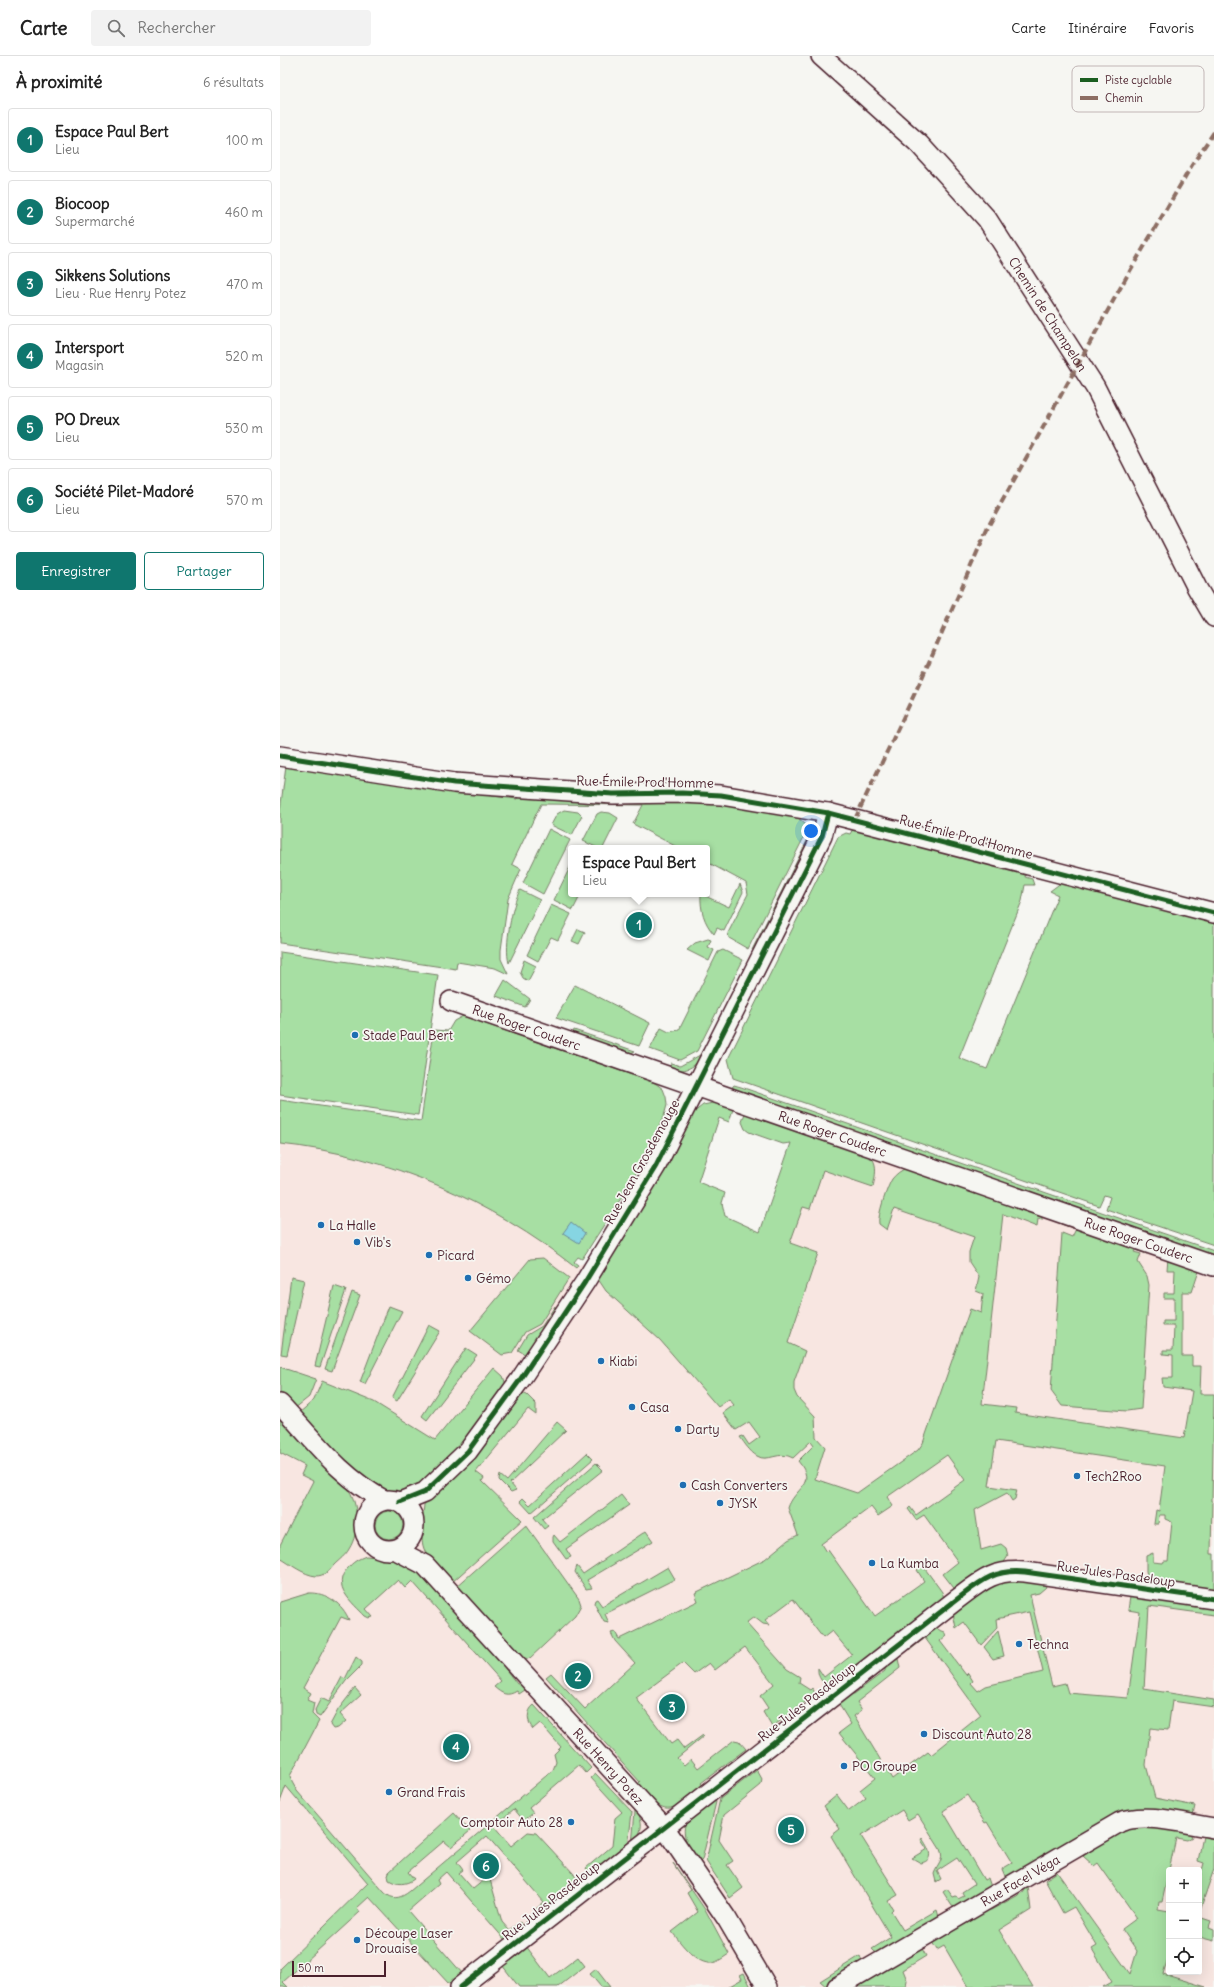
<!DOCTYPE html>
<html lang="fr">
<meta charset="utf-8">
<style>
:root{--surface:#fff;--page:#f2f2f2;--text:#222;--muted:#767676;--line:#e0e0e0;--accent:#0f766e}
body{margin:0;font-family:Delius,sans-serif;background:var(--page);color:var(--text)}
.controls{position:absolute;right:12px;bottom:12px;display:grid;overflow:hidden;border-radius:4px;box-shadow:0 4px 16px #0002}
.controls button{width:36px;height:36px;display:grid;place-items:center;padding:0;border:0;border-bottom:1px solid var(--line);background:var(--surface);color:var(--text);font:20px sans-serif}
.scale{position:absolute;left:12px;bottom:10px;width:94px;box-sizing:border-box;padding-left:4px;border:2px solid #4a1f2b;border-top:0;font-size:11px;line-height:14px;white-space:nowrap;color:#4a1f2b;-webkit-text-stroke:3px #f6f6f2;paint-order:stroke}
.you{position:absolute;left:531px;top:775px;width:14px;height:14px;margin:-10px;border:3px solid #fff;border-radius:50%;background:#1a73e8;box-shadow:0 0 0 6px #1a73e833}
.badge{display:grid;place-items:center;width:26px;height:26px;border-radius:50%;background:var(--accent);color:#fff;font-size:13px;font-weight:700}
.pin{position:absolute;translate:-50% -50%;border:2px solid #fff;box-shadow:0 1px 4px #0006}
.popup{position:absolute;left:288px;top:789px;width:142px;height:52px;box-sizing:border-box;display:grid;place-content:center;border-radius:4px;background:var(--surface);filter:drop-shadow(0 1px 3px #0005);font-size:13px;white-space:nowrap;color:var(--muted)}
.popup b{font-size:15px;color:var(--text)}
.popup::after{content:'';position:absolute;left:50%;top:100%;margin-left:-8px;border:8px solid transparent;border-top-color:var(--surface)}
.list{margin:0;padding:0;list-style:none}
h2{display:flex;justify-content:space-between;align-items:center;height:52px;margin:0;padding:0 16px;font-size:17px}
h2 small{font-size:13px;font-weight:400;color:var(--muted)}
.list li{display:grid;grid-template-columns:26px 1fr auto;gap:12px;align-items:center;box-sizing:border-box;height:64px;margin:0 8px 8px;padding:0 8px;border:1px solid var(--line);border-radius:4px}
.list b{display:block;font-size:15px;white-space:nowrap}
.list p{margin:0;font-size:13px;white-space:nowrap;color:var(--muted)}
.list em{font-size:13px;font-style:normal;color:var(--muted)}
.actions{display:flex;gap:8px;padding:12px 16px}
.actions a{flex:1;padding:9px 0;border:1px solid var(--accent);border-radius:4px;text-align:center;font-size:14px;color:var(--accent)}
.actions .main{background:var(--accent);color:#fff}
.icon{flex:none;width:22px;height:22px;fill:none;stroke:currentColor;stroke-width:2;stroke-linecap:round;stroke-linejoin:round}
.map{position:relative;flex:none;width:934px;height:1931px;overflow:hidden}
header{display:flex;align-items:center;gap:24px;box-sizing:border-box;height:56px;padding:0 20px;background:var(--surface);border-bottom:1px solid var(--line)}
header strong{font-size:19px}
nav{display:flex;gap:22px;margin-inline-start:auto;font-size:14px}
.search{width:280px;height:36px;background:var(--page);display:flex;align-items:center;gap:10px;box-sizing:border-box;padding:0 14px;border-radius:4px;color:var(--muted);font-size:15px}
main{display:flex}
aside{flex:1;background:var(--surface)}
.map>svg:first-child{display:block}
.built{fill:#f8e6e1;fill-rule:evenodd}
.green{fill:#a7dfa3;stroke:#787f67}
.water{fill:#86d5e2;stroke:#6e8c99}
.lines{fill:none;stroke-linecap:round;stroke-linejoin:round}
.minor-casing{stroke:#4a1f2b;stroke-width:22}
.minor{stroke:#f6f6f2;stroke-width:19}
.quiet{stroke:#8d6e63;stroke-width:4;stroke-dasharray:8 4;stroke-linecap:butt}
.cycleway-casing{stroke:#f6f6f2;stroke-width:8}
.cycleway{stroke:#1b5e20;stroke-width:5}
.poi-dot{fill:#1f6fb2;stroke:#f6f6f2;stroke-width:1.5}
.labels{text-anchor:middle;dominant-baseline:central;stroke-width:3.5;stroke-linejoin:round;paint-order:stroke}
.street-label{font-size:13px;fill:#4a1f2b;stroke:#f6f6f2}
.poi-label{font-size:13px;fill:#4a1f2b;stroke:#f6f6f2;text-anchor:start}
.key{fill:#f6f6f2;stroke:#c2b6b6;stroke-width:1}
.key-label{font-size:11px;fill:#4a1f2b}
</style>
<header>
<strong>Carte</strong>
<div class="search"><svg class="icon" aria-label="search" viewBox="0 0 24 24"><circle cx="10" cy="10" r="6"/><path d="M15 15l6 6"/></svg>Rechercher</div>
<nav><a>Carte</a><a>Itinéraire</a><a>Favoris</a></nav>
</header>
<main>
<aside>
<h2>À proximité<small>6 résultats</small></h2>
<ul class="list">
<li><span class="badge">1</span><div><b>Espace Paul Bert</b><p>Lieu</p></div><em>100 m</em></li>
<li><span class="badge">2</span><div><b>Biocoop</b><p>Supermarché</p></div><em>460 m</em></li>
<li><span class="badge">3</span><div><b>Sikkens Solutions</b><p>Lieu · Rue Henry Potez</p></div><em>470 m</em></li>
<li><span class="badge">4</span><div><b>Intersport</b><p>Magasin</p></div><em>520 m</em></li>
<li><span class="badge">5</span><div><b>PO Dreux</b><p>Lieu</p></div><em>530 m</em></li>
<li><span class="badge">6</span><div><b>Société Pilet-Madoré</b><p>Lieu</p></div><em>570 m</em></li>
</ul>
<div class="actions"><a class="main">Enregistrer</a><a>Partager</a></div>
</aside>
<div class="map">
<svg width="934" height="1931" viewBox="0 0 934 1931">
<rect width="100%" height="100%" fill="#f6f6f2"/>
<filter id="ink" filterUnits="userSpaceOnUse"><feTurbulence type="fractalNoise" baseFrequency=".025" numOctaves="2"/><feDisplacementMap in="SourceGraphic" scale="8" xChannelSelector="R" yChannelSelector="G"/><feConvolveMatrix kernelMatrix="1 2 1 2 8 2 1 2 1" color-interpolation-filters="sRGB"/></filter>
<g filter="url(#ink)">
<path class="built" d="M529 1080 716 1144 934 1222V1931H0V1088L23 1090 62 1098 97 1108 133 1119 177 1137 227 1163 266 1188 296 1211 298 1209 360 1189 464 1292ZM889 1814H919V1916H889Z"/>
<g class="green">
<path d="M6 710 156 733 237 743 238 739 421 743 517 761 525 768 527 775 468 893 449 882 448 877 468 838 466 827 427 806V792H399L353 768 363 749 261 748 232 808 241 813 228 843 221 894V903L228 918 215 912 177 906 176 913 0 887V755Z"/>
<path d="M284 754 298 756 302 760 292 779 271 769 277 758Z"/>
<path d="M321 756 330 757 338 762 323 792H318L303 785 317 758Z"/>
<path d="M269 773 290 784 263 838 243 827Z"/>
<path d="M573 773 746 816 745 821 752 823 754 829H745L742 845 679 1002 707 1013 778 839 770 835 782 826 934 862V1189L826 1153 830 1141 824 1139 819 1150 453 1022 448 1003 558 781 566 777 570 778Z"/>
<path d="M533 782 477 893 472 894 528 783Z"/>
<path d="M291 809V838H301L293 854 274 844Z"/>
<path d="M460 828 463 836 444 875 437 872 434 878C424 867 420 853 421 838L449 851Z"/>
<path d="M240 834 260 844 229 907C224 890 232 849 240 834Z"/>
<path d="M271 849 291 858 278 884 271 881 258 905 247 899Z"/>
<path d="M298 873 305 876 299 888 292 885Z"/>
<path d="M428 883 431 884 428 891 434 894 429 905 407 894 415 887Z"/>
<path d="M443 894 463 904 417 995 400 1004 370 993 381 972 389 976 399 974 438 896Z"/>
<path d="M0 896 158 919 138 1059 0 1039Z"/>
<path d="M244 904 256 910 248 925 243 922 240 916Z"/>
<path d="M225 924 250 943 245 951 216 940Z"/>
<path d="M295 929 370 967 359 990 276 962Z"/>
<path d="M183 960 375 1027 383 1033 386 1041 387 1049 384 1060 352 1125 302 1203 298 1201 294 1206 298 1209 296 1212C211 1145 109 1099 0 1088V1044L141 1065 154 974 168 975 174 965Z"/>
<path d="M294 974 355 995 347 999 291 980Z"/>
<path d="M423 993 426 995C415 1010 410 1017 389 1013L391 1007 400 1010 420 999Z"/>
<path d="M454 1029 461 1031 934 1195V1203L450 1034Z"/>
<path d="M438 1046 452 1050 453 1053 449 1066 439 1062 418 1126 445 1137 442 1147 445 1160 480 1176 511 1087 503 1088 469 1076 465 1073 462 1066 465 1057 585 1096C599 1104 596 1117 593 1131L543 1114 530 1153 523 1151 510 1187 538 1197 508 1287 525 1295 514 1326V1334L517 1341 535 1360 536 1381 545 1391 535 1423 577 1437 638 1394 643 1387 690 1253 701 1257 703 1238 696 1235 699 1221 689 1206V1196L694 1181 614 1153 607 1174 599 1168C597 1160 607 1131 612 1123 616 1118 621 1114 627 1112L762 1159V1164L758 1163 757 1171 723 1158 702 1348 736 1352 735 1357 904 1382 912 1335 883 1331 882 1322H893V1299L883 1298V1294H893L894 1270H883V1265H894V1242H884V1237H894L895 1214H887L888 1201 920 1212 912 1236H902V1300H912V1310H921L920 1338H934L931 1498H934V1537L869 1527 866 1515V1500L873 1497V1506L883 1507 884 1505H888L892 1466 885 1463V1459H879L878 1468H874L876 1454 879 1455 885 1410 716 1385 709 1430 737 1434 735 1443 732 1445 727 1437 695 1454 701 1494 721 1488 726 1492 728 1500 723 1508 677 1536 663 1518 678 1506 644 1459 636 1464 628 1453 630 1451 636 1459 685 1424 667 1399 607 1441 613 1450 598 1460 591 1451 541 1488 546 1496 548 1494 595 1560 644 1525 637 1514 643 1510 662 1536 664 1542 551 1630C543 1629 537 1621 538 1612L544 1621 572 1599 552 1575 543 1582 513 1543 485 1564 489 1569 483 1568 474 1561 466 1567 507 1613 520 1621 519 1627 530 1634 532 1632 536 1638 492 1671 483 1656 488 1652 480 1640 494 1628 465 1591 435 1614 429 1607 414 1618 403 1607 356 1642 391 1688 397 1684 404 1693 423 1679 424 1680 397 1702 404 1709 411 1703 418 1712 454 1684 459 1685 466 1693 421 1727 424 1731C389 1756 388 1763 357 1729L360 1726 266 1621 271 1617 305 1653 355 1607 335 1585 331 1577 335 1576 339 1583 418 1545 415 1537 485 1503 508 1484 518 1479 508 1452C514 1432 538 1429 518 1405L534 1389 531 1385 513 1402C499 1394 488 1407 477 1400 470 1396 465 1388 460 1381L463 1380 469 1389 480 1381 469 1366 456 1374 443 1357 454 1349 449 1343 438 1351 380 1284 326 1235 318 1223 413 1057 423 1049Z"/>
<path d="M783 1167 864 1195 867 1198 855 1194 854 1196 861 1198 858 1206 867 1220 869 1229 861 1353 847 1355 782 1350 771 1335 782 1177 792 1181 796 1173 781 1168Z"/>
<path d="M263 1202 289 1222 260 1268 245 1276 232 1297 222 1299 190 1275 250 1203Z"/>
<path d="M11 1221 24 1224 7 1299 1 1298Z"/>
<path d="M54 1230 66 1234 40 1311 35 1310Z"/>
<path d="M72 1236 80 1239 52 1315 45 1313Z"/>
<path d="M109 1250 122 1255 85 1328 80 1326Z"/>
<path d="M275 1250 273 1264 248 1300 238 1294 247 1279 262 1270Z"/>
<path d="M149 1269 160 1275 117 1345 112 1342Z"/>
<path d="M186 1292 197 1299 147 1364 142 1360Z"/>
<path d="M0 1311 36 1323 29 1341 14 1353 0 1338Z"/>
<path d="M214 1312 223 1320 226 1329 182 1391 142 1430 126 1437 94 1433 18 1358 34 1344 42 1325 94 1346 155 1384Z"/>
<path d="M242 1337 247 1339 256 1348V1359L248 1353 196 1416 204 1422 202 1425 242 1464 171 1527C140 1493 139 1496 144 1449L146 1444Z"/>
<path d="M0 1357 67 1431C79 1447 80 1476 69 1493 66 1499 59 1504 54 1509 49 1515 44 1520 36 1520 24 1519 10 1508 0 1502V1489L33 1425 21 1419 25 1410 0 1397Z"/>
<path d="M277 1366 286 1374 230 1427 236 1434 231 1436 219 1424 220 1419 227 1425Z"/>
<path d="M307 1397 313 1403 251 1457 240 1445 243 1442 250 1449Z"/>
<path d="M316 1407 323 1414 262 1463 268 1470 264 1473 254 1461Z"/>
<path d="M341 1439 349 1449 286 1493 291 1501 286 1503 273 1485V1481L274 1479 280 1486Z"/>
<circle cx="109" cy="1469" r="14"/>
<path d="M246 1469 299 1543 301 1549 295 1560 250 1602 245 1604 175 1532Z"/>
<path d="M366 1475 373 1485 307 1524 312 1532 306 1533 295 1516 297 1510 303 1518Z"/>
<path d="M86 1500 116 1503 133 1508 222 1602 224 1611 237 1628 245 1627 248 1632 239 1638 237 1635C227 1641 222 1638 214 1631L221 1625 132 1525 125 1532 118 1524 86 1553 93 1561 89 1562 85 1560C73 1547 50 1530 68 1512 73 1506 78 1503 86 1500Z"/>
<path d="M388 1511 395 1523 325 1558 329 1567 324 1566 314 1547 315 1544 317 1543 322 1550Z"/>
<path d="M724 1524 764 1527 766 1531 759 1537 750 1539 772 1630 785 1627 788 1637 848 1642 860 1556 848 1554 850 1541 934 1552V1559L869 1550 864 1633 934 1644V1651L892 1645 888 1674 870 1672 866 1709 875 1742 915 1750 912 1763 872 1757 727 1825 722 1813 732 1807 707 1766 705 1767 687 1739 663 1755 704 1824 708 1822 712 1834 676 1852 672 1850 663 1836 667 1833 673 1841 676 1840 678 1843 684 1840 682 1836 694 1828 677 1802 657 1815 661 1823 656 1826 654 1818C657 1809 665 1804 660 1793L638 1758 628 1764 622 1754 581 1780 618 1839 608 1845 613 1853 611 1855 623 1874 657 1854 659 1861 597 1898 592 1893 611 1881 551 1780 560 1773 544 1750 557 1739 569 1755 586 1742 580 1734 595 1722 559 1677 571 1668 558 1647 567 1636 574 1638 605 1615V1607L617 1598 620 1612 577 1646 582 1654 574 1660 612 1723 648 1696 651 1699 701 1659 645 1582 630 1594 629 1592 654 1572 665 1576 667 1579 660 1585 686 1619 688 1617 693 1625 691 1627 698 1635 706 1630 763 1616 749 1556 716 1563 717 1572 701 1589 684 1566 676 1572 673 1557 704 1533Z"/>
<path d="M29 1537C46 1536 63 1548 69 1564L61 1561 23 1632 31 1637 27 1644 34 1647 32 1658 39 1665 10 1720 12 1726 17 1735 104 1836C113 1845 121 1842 130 1835L273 1714 276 1706 274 1698 281 1691 260 1667 253 1673C247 1666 246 1655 254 1649L311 1712 306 1717 299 1709 249 1752 253 1757 244 1765 234 1753 214 1770 231 1790 248 1776 256 1777 293 1817 299 1826 253 1862 251 1857 264 1846 207 1780 177 1806 183 1814 179 1817 193 1833 209 1820 222 1866 229 1874 240 1866 242 1870 225 1884 166 1816 157 1824 159 1828 128 1855 182 1917 169 1928 89 1841 77 1852 80 1856 3 1926 8 1931H0V1913L88 1827 6 1730 0 1746V1546Z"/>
<path d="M718 1575 724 1600 713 1603 704 1591Z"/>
<path d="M76 1601 82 1606V1609L66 1625 40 1661 36 1659 35 1654 41 1642 49 1646 62 1621 65 1623Z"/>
<path d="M75 1632 81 1639 60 1658 66 1665 58 1672 53 1673 50 1669 58 1654Z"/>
<path d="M477 1714 482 1723 481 1729 444 1759 439 1784 453 1805 447 1809 463 1832 450 1842 426 1805 440 1743Z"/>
<path d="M316 1718 352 1756 348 1791 309 1817 306 1812 332 1790 335 1762 342 1756 311 1722Z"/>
<path d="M346 1740C360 1759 369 1768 352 1789L355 1755 343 1742Z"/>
<path d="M433 1741 436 1746 422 1804 419 1807C411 1794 400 1781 406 1766Z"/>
<path d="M174 1757 190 1775 171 1791 164 1785 128 1816 134 1823C126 1829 117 1829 109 1824L108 1819 109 1816Z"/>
<path d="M859 1768 910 1777 912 1781 907 1784 896 1782 882 1846H879L878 1853 889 1855V1899L883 1918 926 1931H823L832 1926 812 1893 817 1890 794 1851 783 1857 765 1824 777 1816 850 1918 857 1895 842 1873 857 1862 818 1807 814 1810 803 1800 822 1788 819 1784Z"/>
<path d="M923 1780 934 1781V1813L919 1857V1825L924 1807 918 1805Z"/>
<path d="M642 1782C648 1791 656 1804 641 1807L632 1802 647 1793 641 1784Z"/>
<path d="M393 1807 426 1855 449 1898C444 1901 438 1906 432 1907 416 1909 401 1887 392 1876L418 1856 407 1837 411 1834Z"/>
<path d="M748 1830 751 1854 719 1874 753 1931H688L664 1890 657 1894 650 1883 704 1853 711 1854 744 1836V1832Z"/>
<path d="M919 1861 931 1865 929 1871 934 1873V1885L919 1881Z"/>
<path d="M640 1889 646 1900 623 1914 627 1924 626 1931H568Z"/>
<path d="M246 1890 270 1922 298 1901 305 1910 278 1931H239L222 1909Z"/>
<path d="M580 1900 582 1905 581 1911 547 1931 540 1925Z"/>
<path d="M316 1913 330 1931H321L310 1918Z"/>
<path d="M464 1917 471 1931H448L462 1923 460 1919Z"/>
</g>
<path class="water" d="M291 1166 305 1177 299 1187 283 1177Z"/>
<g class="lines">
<g class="minor-casing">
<g id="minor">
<path id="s1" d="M541 0 639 88 707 163 815 331 917 532 934 561"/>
<path d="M0 700 174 727 333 738 402 737 441 739 548 757 934 857"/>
<path id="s2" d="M171 945 934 1210"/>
<path d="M0 1348C34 1384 60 1421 104 1444"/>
<circle cx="109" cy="1469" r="25"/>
<path d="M120 1446 145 1436 188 1395 240 1324 305 1226 376 1110 542 780 548 757"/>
<path id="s3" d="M116 1494 145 1509 384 1771 447 1863 487 1931"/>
<path d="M180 1931 676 1544C700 1526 713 1513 745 1516L934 1543"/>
<path id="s4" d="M557 1931 840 1766C866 1756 906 1768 934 1772"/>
</g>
</g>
<use href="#minor" class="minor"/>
<path class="quiet" d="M575 763 642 622 709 469 847 220 912 109 934 76"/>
<g class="cycleway-casing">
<g id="cycleway">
<path d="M0 700 174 727 333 738 402 737 441 739 548 757 934 857"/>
<path d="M120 1446 145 1436 188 1395 240 1324 305 1226 376 1110 542 780 548 757"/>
<path d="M180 1931 676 1544C700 1526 713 1513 745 1516L934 1543"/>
</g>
</g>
<use href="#cycleway" class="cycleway"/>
</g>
</g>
<g class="poi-dot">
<circle cx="75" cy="979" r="4"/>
<circle cx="41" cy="1169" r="4"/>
<circle cx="77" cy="1186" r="4"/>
<circle cx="149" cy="1199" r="4"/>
<circle cx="188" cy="1222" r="4"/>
<circle cx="321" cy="1305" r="4"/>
<circle cx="352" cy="1351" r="4"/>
<circle cx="398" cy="1373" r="4"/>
<circle cx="797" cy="1420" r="4"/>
<circle cx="403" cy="1429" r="4"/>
<circle cx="440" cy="1447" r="4"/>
<circle cx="592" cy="1507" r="4"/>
<circle cx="739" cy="1588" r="4"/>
<circle cx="644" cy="1678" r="4"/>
<circle cx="564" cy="1710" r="4"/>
<circle cx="109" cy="1736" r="4"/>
<circle cx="291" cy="1766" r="4"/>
<circle cx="77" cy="1884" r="4"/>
</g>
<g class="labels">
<g class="street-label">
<text stroke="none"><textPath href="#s1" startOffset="346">Chemin de Champelon</textPath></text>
<text transform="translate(365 726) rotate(1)">Rue Émile Prod'Homme</text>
<text transform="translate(686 781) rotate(15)">Rue Émile Prod'Homme</text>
<text stroke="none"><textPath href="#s2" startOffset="80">Rue Roger Couderc</textPath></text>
<text stroke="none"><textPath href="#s2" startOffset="404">Rue Roger Couderc</textPath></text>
<text transform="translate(362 1106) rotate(-61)">Rue Jean Grosdemouge</text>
<text stroke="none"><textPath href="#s2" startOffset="728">Rue Roger Couderc</textPath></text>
<text transform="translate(836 1518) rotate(8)">Rue Jules Pasdeloup</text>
<text transform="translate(527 1646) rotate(-38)">Rue Jules Pasdeloup</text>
<text stroke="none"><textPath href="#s3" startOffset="305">Rue Henry Potez</textPath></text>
<text stroke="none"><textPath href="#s4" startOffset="212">Rue Facel Véga</textPath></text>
<text transform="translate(271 1845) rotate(-38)">Rue Jules Pasdeloup</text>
</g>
<g class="poi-label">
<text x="83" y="979">Stade Paul Bert</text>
<text x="49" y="1169">La Halle</text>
<text x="85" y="1186">Vib's</text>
<text x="157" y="1199">Picard</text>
<text x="196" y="1222">Gémo</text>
<text x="329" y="1305">Kiabi</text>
<text x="360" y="1351">Casa</text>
<text x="406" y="1373">Darty</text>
<text x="805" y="1420">Tech2Roo</text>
<text x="411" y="1429">Cash Converters</text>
<text x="448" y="1447">JYSK</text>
<text x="600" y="1507">La Kumba</text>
<text x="747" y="1588">Techna</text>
<text x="652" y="1678">Discount Auto 28</text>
<text x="572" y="1710">PO Groupe</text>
<text x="117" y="1736">Grand Frais</text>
<text x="283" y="1766" text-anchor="end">Comptoir Auto 28</text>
<text x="85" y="1877">Découpe Laser<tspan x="85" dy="15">Drouaise</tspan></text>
</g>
</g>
<rect x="792" y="10" width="132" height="46" rx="6" class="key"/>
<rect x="800" y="22" width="18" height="4" fill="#1b5e20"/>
<rect x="800" y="40" width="18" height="4" fill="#8d6e63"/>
<g class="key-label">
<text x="825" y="28">Piste cyclable</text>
<text x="825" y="46">Chemin</text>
</g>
</svg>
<div class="controls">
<button>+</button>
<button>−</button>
<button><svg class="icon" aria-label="locate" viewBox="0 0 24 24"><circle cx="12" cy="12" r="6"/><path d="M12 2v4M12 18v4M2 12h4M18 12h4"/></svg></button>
</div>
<div class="scale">50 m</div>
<div class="you"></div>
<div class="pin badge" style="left:359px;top:869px">1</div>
<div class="popup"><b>Espace Paul Bert</b>Lieu</div>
<div class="pin badge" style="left:298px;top:1620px">2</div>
<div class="pin badge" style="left:392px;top:1651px">3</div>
<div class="pin badge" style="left:176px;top:1691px">4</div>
<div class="pin badge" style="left:511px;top:1774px">5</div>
<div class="pin badge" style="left:206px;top:1810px">6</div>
</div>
</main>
